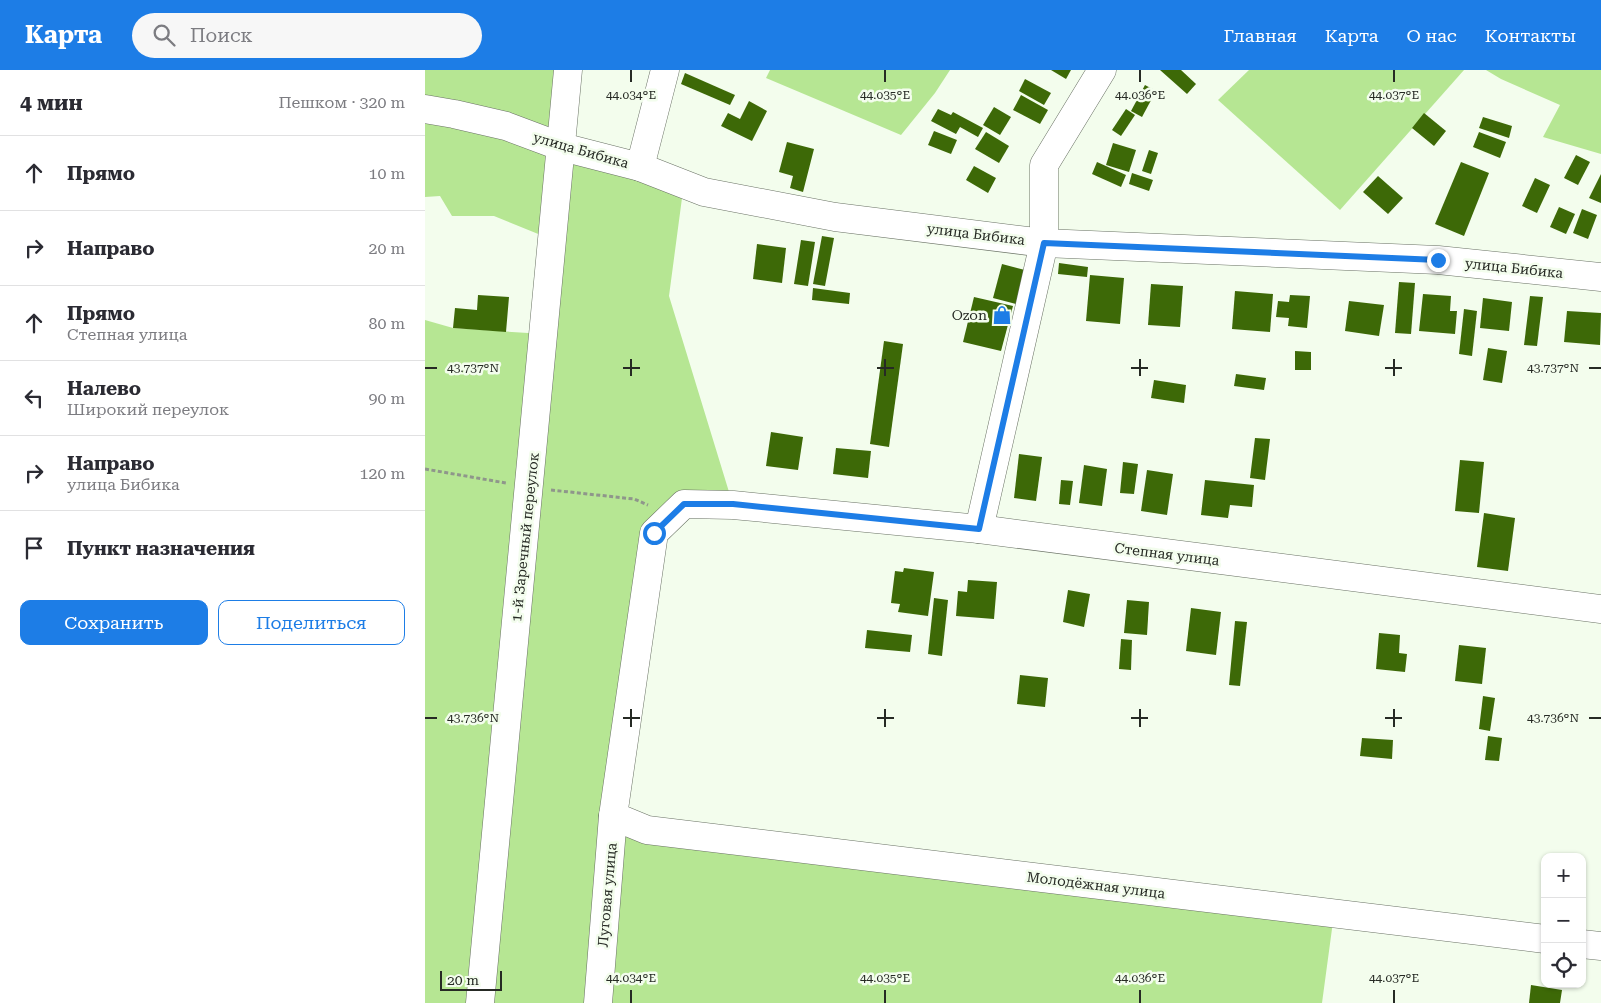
<!DOCTYPE html>
<html lang="ru">
<meta charset="utf-8">
<style>
:root{--surface:#fff;--page:#f7f7f7;--text:#2b2b33;--muted:#7c7c81;--line:#e1e1e2;--accent:#1d7de6}
body{margin:0;font-family:"Roboto Serif",serif;background:var(--page);color:var(--text)}
.controls{position:absolute;right:15px;bottom:15px;display:grid;overflow:hidden;border-radius:10px;box-shadow:0 1px 4px #0004}
.controls button{width:45px;height:45px;display:grid;place-items:center;padding:0;border:0;border-bottom:1px solid var(--line);background:var(--surface);color:var(--text);font:25px sans-serif}
.scale{position:absolute;left:15px;bottom:12px;width:62px;box-sizing:border-box;padding-left:5px;border:2px solid #262a24;border-top:0;font-size:14px;line-height:18px;white-space:nowrap;color:#262a24;-webkit-text-stroke:4px #f3fded;paint-order:stroke}
.stop{position:absolute;width:15px;height:15px;margin:-11px;border:4px solid #1d7de6;border-radius:50%;background:#fff}
.stop.end{background:#1d7de6;border-color:#fff;box-shadow:0 1px 5px #0008}
.list{margin:0;padding:0;list-style:none}
h2{display:flex;justify-content:space-between;align-items:center;height:65px;margin:0;padding:0 20px;font-size:21px}
h2 small{font-size:16px;font-weight:400;color:var(--muted)}
.list li{display:grid;grid-template-columns:32px 1fr auto;gap:15px;align-items:center;box-sizing:border-box;height:75px;padding:0 20px;border-top:1px solid var(--line)}
.list b{display:block;font-size:19px;white-space:nowrap}
.list p{margin:0;font-size:16px;white-space:nowrap;color:var(--muted)}
.list em{font-size:16px;font-style:normal;color:var(--muted)}
.actions{display:flex;gap:10px;padding:15px 20px}
.actions a{flex:1;padding:11px 0;border:1px solid var(--accent);border-radius:10px;text-align:center;font-size:18px;color:var(--accent)}
.actions .main{background:var(--accent);color:#fff}
.icon{flex:none;width:28px;height:28px;fill:none;stroke:currentColor;stroke-width:2;stroke-linecap:round;stroke-linejoin:round}
.map{position:relative;flex:none;width:1176px;height:933px;overflow:hidden}
header{display:flex;align-items:center;gap:30px;box-sizing:border-box;height:70px;padding:0 25px;background:var(--accent);color:#fff}
header strong{font-size:24px}
nav{display:flex;gap:28px;margin-inline-start:auto;font-size:18px}
.search{width:350px;height:45px;background:var(--page);display:flex;align-items:center;gap:12px;box-sizing:border-box;padding:0 18px;border-radius:28px;color:var(--muted);font-size:19px}
main{display:flex}
aside{flex:1;background:var(--surface)}
.map>svg:first-child{display:block}
.green{fill:#b6e693}
.building{fill:#3d6907}
.lines{fill:none;stroke-linecap:round;stroke-linejoin:round}
.minor-casing{stroke:#6a7265;stroke-width:29}
.path{stroke:#8f968b;stroke-width:3;stroke-dasharray:4 2.5;stroke-linecap:butt}
.minor{stroke:#fff;stroke-width:28}
.route{stroke:#1d7de6;stroke-width:6}
.ticks{fill:none;stroke:#262a24;stroke-width:2}
.labels{text-anchor:middle;dominant-baseline:central;stroke-width:5;stroke-linejoin:round;paint-order:stroke}
.street-label{font-size:14px;fill:#262a24;stroke:#f3fded}
.poi-label{font-size:14px;fill:#262a24;stroke:#f3fded;text-anchor:end}
.ticks-label{font-size:12px;text-anchor:middle;fill:#262a24;stroke:#f3fded;stroke-width:5;stroke-linejoin:round;paint-order:stroke}
</style>
<header>
<strong>Карта</strong>
<div class="search"><svg class="icon" aria-label="search" viewBox="0 0 24 24"><circle cx="10" cy="10" r="6"/><path d="M15 15l6 6"/></svg>Поиск</div>
<nav><a>Главная</a><a>Карта</a><a>О нас</a><a>Контакты</a></nav>
</header>
<main>
<aside>
<h2>4 мин<small>Пешком · 320 m</small></h2>
<ul class="list">
<li><svg class="icon" aria-label="ahead" viewBox="0 0 24 24"><path d="M12 20V5M6 11l6-6 6 6"/></svg><div><b>Прямо</b></div><em>10 m</em></li>
<li><svg class="icon" aria-label="right" viewBox="0 0 24 24"><path d="M7 20v-9h11M14 6l5 5-5 5"/></svg><div><b>Направо</b></div><em>20 m</em></li>
<li><svg class="icon" aria-label="ahead" viewBox="0 0 24 24"><path d="M12 20V5M6 11l6-6 6 6"/></svg><div><b>Прямо</b><p>Степная улица</p></div><em>80 m</em></li>
<li><svg class="icon" aria-label="left" viewBox="0 0 24 24"><path d="M17 20v-9H6M10 6l-5 5 5 5"/></svg><div><b>Налево</b><p>Широкий переулок</p></div><em>90 m</em></li>
<li><svg class="icon" aria-label="right" viewBox="0 0 24 24"><path d="M7 20v-9h11M14 6l5 5-5 5"/></svg><div><b>Направо</b><p>улица Бибика</p></div><em>120 m</em></li>
<li><svg class="icon" aria-label="arrive" viewBox="0 0 24 24"><path d="M6 21V4h12l-3 4 3 4H6"/></svg><div><b>Пункт назначения</b></div></li>
</ul>
<div class="actions"><a class="main">Сохранить</a><a>Поделиться</a></div>
</aside>
<div class="map">
<svg width="1176" height="933" viewBox="0 0 1176 933">
<rect width="100%" height="100%" fill="#f3fded"/>
<g class="green">
<path d="M0 0H143L137 77 259 113 244 226 308 435 259 434 229 463 189 746 909 844 897 933H0V250L28 258 119 264 128 170 69 146H27L15 126 0 127Z"/>
<path d="M345 0H525L510 23 476 65 341 8Z"/>
<path d="M824 0H1039L915 140 793 30Z"/>
<path d="M1061 0H1176V84L1118 67 1135 35 1076 9Z"/>
</g>
<g class="building">
<path d="M626 0H646L641 9Z"/>
<path d="M735 0H756L771 14 762 24Z"/>
<path d="M260 3 310 25 305 35 256 14Z"/>
<path d="M600 9 626 23 619 35 594 21Z"/>
<path d="M720 15 731 21 717 47 706 41Z"/>
<path d="M596 25 623 40 615 54 588 40Z"/>
<path d="M324 31 342 41 327 71 296 56 303 43 315 49Z"/>
<path d="M569 37 586 47 575 65 558 55Z"/>
<path d="M513 39 526 45 528 42 558 58 553 67 535 57 531 64 506 51Z"/>
<path d="M701 39 710 45 696 66 687 60Z"/>
<path d="M999 43 1021 61 1009 76 987 58Z"/>
<path d="M1058 47 1087 56 1084 68 1054 58Z"/>
<path d="M509 61 532 70 526 84 503 75Z"/>
<path d="M561 62 584 76 574 93 550 79Z"/>
<path d="M1054 62 1081 72 1075 88 1048 77Z"/>
<path d="M362 72 389 79 378 122 365 118 368 106 354 102Z"/>
<path d="M688 73 711 80 704 102 681 95Z"/>
<path d="M724 80 733 83 726 104 717 101Z"/>
<path d="M1151 85 1165 92 1153 115 1139 108Z"/>
<path d="M672 92 701 105 696 117 667 104Z"/>
<path d="M1036 92 1064 103 1039 166 1010 154Z"/>
<path d="M549 96 571 108 563 123 541 110Z"/>
<path d="M707 103 728 110 724 121 704 114Z"/>
<path d="M1176 104V133L1164 128Z"/>
<path d="M953 106 978 128 963 144 938 122Z"/>
<path d="M1110 108 1125 115 1112 143 1097 136Z"/>
<path d="M1134 137 1150 144 1141 164 1125 157Z"/>
<path d="M1157 139 1172 145 1163 169 1148 163Z"/>
<path d="M397 166 409 168 400 216 388 214Z"/>
<path d="M376 170 390 172 383 216 369 214Z"/>
<path d="M332 174 361 178 357 213 328 209Z"/>
<path d="M634 193 663 197 662 207 633 204Z"/>
<path d="M577 194 600 200 591 234 568 228Z"/>
<path d="M665 205 699 208 695 254 661 251Z"/>
<path d="M974 212 990 213 986 264 970 263Z"/>
<path d="M726 214 758 216 755 257 723 255Z"/>
<path d="M388 218 425 223 424 234 387 230Z"/>
<path d="M810 221 848 224 845 262 807 259Z"/>
<path d="M998 224 1026 226 1025 241H1032L1030 264 994 261Z"/>
<path d="M53 225 84 227 81 262 28 258 30 238 52 240Z"/>
<path d="M865 225 885 226 882 258 863 256 864 248 851 247 853 231 864 232Z"/>
<path d="M1105 226 1118 227 1112 276 1099 275Z"/>
<path d="M549 227 588 236 576 281 538 272Z"/>
<path d="M1058 228 1087 232 1084 261 1055 258Z"/>
<path d="M924 231 959 235 954 266 920 261Z"/>
<path d="M1039 239 1052 241 1047 286 1034 284Z"/>
<path d="M1142 241 1176 243 1175 275 1139 272Z"/>
<path d="M459 271 478 274 464 377 445 374Z"/>
<path d="M1063 278 1082 281 1077 313 1058 310Z"/>
<path d="M870 281 886 282V300H870Z"/>
<path d="M811 304 841 308 839 320 809 316Z"/>
<path d="M729 310 761 315 759 333 726 328Z"/>
<path d="M346 362 378 367 373 400 341 396Z"/>
<path d="M830 368 845 369 840 410 825 408Z"/>
<path d="M411 378 446 381 443 408 408 404Z"/>
<path d="M594 384 617 387 611 431 589 428Z"/>
<path d="M1035 390 1059 392 1054 443 1030 441Z"/>
<path d="M698 392 713 394 709 424 695 423Z"/>
<path d="M659 395 682 399 677 436 654 433Z"/>
<path d="M722 400 748 404 742 445 716 441Z"/>
<path d="M636 410 648 411 645 435 634 434Z"/>
<path d="M780 410 829 415 827 437 805 435 803 448 776 445Z"/>
<path d="M1059 443 1090 448 1083 501 1052 497Z"/>
<path d="M479 498 509 502 503 546 473 542 475 534 466 533 470 501 478 502Z"/>
<path d="M543 510 572 512 569 549 531 546 533 521 542 522Z"/>
<path d="M643 520 665 524 659 557 638 552Z"/>
<path d="M509 528 523 530 517 586 503 584Z"/>
<path d="M702 530 724 532 722 565 699 563Z"/>
<path d="M766 538 796 542 791 585 761 581Z"/>
<path d="M810 551 822 552 815 616 804 615Z"/>
<path d="M442 560 487 565 485 582 440 578Z"/>
<path d="M954 563 975 565 974 583 982 584 980 602 951 599Z"/>
<path d="M696 569 707 570 706 600 694 599Z"/>
<path d="M1034 575 1061 578 1057 614 1030 611Z"/>
<path d="M595 605 623 608 620 637 592 634Z"/>
<path d="M1058 626 1070 628 1065 661 1054 659Z"/>
<path d="M1063 666 1077 668 1074 691 1060 690Z"/>
<path d="M937 668 968 670 967 689 935 686Z"/>
<path d="M1106 915 1137 920 1135 933H1104Z"/>
</g>
<g class="lines">
<g class="minor-casing">
<g id="minor">
<path d="M0 39 29 44 81 56 137 77 215 97 279 122 410 147 619 173 1013 190 1176 207"/>
<path d="M215 97 240 0"/>
<path d="M554 459 619 173V95L677 0"/>
<path d="M1120 869 222 760 188 746 229 463 259 434 308 435 554 459 1176 539"/>
<path d="M1157 874 1176 876"/>
<path d="M55 933 143 0"/>
<path d="M173 933 188 746"/>
</g>
</g>
<g class="path">
<path d="M0 399 81 413"/>
<path d="M126 420 209 429 223 435"/>
</g>
<use href="#minor" class="minor"/>
</g>
<g class="lines">
<path class="route" d="M229 463 259 434H308L554 459 619 173 1013 190"/>
</g>
<path class="ticks" d="M206 0V12M460 0V12M715 0V12M969 0V12M206 289V306M460 289V306M715 289V306M969 289V306M0 298H12M198 298H215M452 298H469M706 298H723M960 298H977M1164 298H1176M206 639V657M460 639V657M715 639V657M969 639V657M0 648H12M198 648H215M452 648H469M706 648H723M960 648H977M1164 648H1176M206 920V933M460 920V933M715 920V933M969 920V933"/>
<defs>
<g id="shop-bare" transform="scale(1.5)"><path d="M-5-2.5h2.3a2.7 3.5 0 0 1 5.4 0H5L5.5 6h-11ZM-1.5-2.5h3a1.5 2.3 0 0 0-3 0Z" fill="#1d7de6" stroke="#f3fded" stroke-width="2.5" paint-order="stroke"/></g>
</defs>
<g fill-rule="evenodd">
<use href="#shop-bare" x="577" y="245"/>
</g>
<g class="labels">
<g class="street-label">
<text transform="translate(156 80) rotate(16)">улица Бибика</text>
<text transform="translate(551 164) rotate(7)">улица Бибика</text>
<text transform="translate(1089 198) rotate(6)">улица Бибика</text>
<text transform="translate(100 467) rotate(-84)">1-й Заречный переулок</text>
<text transform="translate(742 484) rotate(7)">Степная улица</text>
<text transform="translate(671 815) rotate(7)">Молодёжная улица</text>
<text transform="translate(182 825) rotate(-85)">Луговая улица</text>
</g>
<g class="poi-label">
<text x="562" y="245">Ozon</text>
</g>
</g>
<g class="ticks-label">
<text x="206" y="29">44.034°E</text>
<text x="460" y="29">44.035°E</text>
<text x="715" y="29">44.036°E</text>
<text x="969" y="29">44.037°E</text>
<text x="48" y="302">43.737°N</text>
<text x="1128" y="302">43.737°N</text>
<text x="48" y="652">43.736°N</text>
<text x="1128" y="652">43.736°N</text>
<text x="206" y="912">44.034°E</text>
<text x="460" y="912">44.035°E</text>
<text x="715" y="912">44.036°E</text>
<text x="969" y="912">44.037°E</text>
</g>
</svg>
<div class="controls">
<button>+</button>
<button>−</button>
<button><svg class="icon" aria-label="locate" viewBox="0 0 24 24"><circle cx="12" cy="12" r="6"/><path d="M12 2v4M12 18v4M2 12h4M18 12h4"/></svg></button>
</div>
<div class="scale">20 m</div>
<div class="stop" style="left:229px;top:463px"></div>
<div class="stop end" style="left:1013px;top:190px"></div>
</div>
</main>
